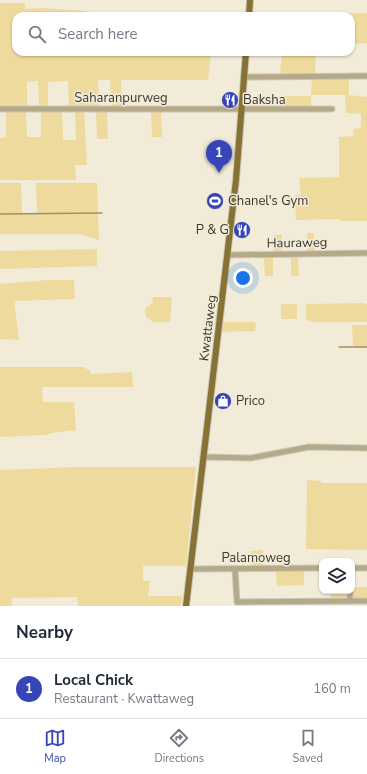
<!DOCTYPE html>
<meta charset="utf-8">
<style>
:root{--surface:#fff;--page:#f2f2f3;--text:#1f2937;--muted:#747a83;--line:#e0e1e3;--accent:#3645b8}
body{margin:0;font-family:"Nunito Sans",sans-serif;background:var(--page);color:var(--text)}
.controls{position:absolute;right:12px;bottom:12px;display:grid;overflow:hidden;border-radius:8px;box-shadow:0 1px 3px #0004}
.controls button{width:36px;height:36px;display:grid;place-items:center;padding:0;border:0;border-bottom:1px solid var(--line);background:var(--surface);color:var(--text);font:20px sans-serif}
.you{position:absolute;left:243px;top:278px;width:14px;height:14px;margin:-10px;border:3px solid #fff;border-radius:50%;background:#1a73e8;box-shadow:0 0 0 6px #1a73e833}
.badge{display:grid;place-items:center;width:26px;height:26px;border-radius:50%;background:var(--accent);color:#fff;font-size:13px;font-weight:700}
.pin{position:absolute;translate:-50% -33px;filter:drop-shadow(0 1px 2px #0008)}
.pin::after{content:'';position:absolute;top:21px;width:14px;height:12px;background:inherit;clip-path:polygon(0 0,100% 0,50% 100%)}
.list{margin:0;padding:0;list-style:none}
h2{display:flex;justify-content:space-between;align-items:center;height:52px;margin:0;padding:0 16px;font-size:17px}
h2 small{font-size:13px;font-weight:400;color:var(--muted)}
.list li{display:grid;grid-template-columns:26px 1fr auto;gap:12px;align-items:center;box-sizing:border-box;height:60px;padding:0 16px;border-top:1px solid var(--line)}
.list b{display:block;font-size:15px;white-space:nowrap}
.list p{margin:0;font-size:13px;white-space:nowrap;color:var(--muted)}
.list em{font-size:13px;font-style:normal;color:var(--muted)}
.icon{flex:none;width:22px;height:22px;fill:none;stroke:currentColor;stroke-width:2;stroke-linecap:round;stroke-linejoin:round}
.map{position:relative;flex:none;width:367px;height:606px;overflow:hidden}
.search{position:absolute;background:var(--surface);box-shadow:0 1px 3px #0004;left:12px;right:12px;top:12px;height:44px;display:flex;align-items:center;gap:10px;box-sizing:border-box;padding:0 14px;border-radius:12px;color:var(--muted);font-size:15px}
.sheet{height:112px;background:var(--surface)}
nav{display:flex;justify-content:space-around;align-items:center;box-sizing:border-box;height:56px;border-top:1px solid var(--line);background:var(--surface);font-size:11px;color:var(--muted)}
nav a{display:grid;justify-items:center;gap:2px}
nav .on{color:var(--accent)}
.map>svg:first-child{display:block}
.green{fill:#efda9d}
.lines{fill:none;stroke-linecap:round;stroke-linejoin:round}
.stream{stroke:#a39059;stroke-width:1.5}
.minor-casing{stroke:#cdc7b7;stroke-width:7}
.major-casing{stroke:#cdc7b7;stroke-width:8}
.minor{stroke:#b4aa8a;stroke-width:5}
.major{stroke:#867234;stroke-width:6}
.labels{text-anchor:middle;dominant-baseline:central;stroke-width:3;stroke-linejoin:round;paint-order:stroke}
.street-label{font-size:13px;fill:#3b3831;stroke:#f1ebd8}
.poi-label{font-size:13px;fill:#3b3831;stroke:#f1ebd8;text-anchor:start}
</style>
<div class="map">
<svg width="367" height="606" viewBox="0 0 367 606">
<rect width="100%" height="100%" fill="#f1ebd8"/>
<g class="green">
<path d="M0 3H25V9L41 8 86 11 84 16H16V52L239 53 211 54 208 80H121L122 107H112L110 80H98L99 107H69L68 81 48 82V106H39L38 81 27 82V107H0Z"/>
<path d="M367 13V43L351 44V16H250Z"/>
<path d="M282 52H316L315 74H280Z"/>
<path d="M312 78H349V95L367 97V221H340V219L296 220 295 195H301L299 178 339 177V137L353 136 354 129 361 128V114L346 113 345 95H311Z"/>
<path d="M275 96H311V108L275 107Z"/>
<path d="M6 110H26L27 137H41V111H62L63 140H76L75 111H84L87 165H75L76 180H0V138L6 137Z"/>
<path d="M96 111H107L108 139H97Z"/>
<path d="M151 111H161L162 137H152Z"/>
<path d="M0 183H21L22 214 37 213 36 183H97L99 240 80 234H0Z"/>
<path d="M307 233H314L315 252 307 253Z"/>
<rect x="274" y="235" width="8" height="17"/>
<path d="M97 249V266L0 269V251Z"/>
<path d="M298 257 299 276H291V258Z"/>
<path d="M264 258H273V276H265Z"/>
<path d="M47 280H74L75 299 14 301 19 340 0 339V284Z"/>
<path d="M152 297H172L170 322H154L146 317 145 308 153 303Z"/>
<path d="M364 303 367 304V322H316L306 320V304Z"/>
<rect x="281" y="304" width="16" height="15"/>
<path d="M221 322H256L255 331 220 332Z"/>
<path d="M352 325H367V347H353Z"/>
<path d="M0 367H83L89 370 91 374 132 372 133 387H42L43 402H74L76 430 52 433 46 435 0 437Z"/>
<path d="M78 467H196L186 566H143V581H150L148 596H182L181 606H78L77 597 12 598V606H0V470Z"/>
<path d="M307 480 321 481V483H367V550L306 549Z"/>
<path d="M263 550V567L251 568 250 551Z"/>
<path d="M276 571H304V585L277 586Z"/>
<path d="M352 587H367V600H354L352 598Z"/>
<path d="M331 591H349L348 598 331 600Z"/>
</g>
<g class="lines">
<g class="stream">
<path d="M0 214 102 213"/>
<path d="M339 347H367"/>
</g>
<g class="minor-casing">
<g id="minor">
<path d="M244 77 367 76"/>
<path d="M0 109H332"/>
<path d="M228 255 367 253"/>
<path d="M203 457 251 458 309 447 367 448"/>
<path d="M352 568H367"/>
<path d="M190 569 322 568"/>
<path d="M235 569 237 602 367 601"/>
<path d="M350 601V591"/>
</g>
</g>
<g class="major-casing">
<g id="major">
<path d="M249 16 250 0"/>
<path d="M186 606 236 180 246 52"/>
</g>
</g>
<use href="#minor" class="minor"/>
<use href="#major" class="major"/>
</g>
<defs>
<g id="restaurant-disc" transform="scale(0.9)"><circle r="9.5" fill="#3645b8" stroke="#f1ebd8"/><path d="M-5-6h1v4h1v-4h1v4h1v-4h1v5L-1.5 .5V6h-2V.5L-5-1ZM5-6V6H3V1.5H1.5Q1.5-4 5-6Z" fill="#fff"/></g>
<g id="stadium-disc" transform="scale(0.9)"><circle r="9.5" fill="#3645b8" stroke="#f1ebd8"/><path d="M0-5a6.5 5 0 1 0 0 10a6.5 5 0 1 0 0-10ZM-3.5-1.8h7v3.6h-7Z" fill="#fff"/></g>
<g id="shop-disc" transform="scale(0.9)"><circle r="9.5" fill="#3645b8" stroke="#f1ebd8"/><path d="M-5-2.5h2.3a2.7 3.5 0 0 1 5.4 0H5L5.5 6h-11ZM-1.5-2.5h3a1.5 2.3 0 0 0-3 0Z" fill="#fff"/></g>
</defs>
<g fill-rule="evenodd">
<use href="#restaurant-disc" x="230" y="100"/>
<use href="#stadium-disc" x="215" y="201"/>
<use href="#restaurant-disc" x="242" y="230"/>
<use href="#shop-disc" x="223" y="401"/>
</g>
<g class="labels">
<g class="street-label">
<text x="121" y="98">Saharanpurweg</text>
<text transform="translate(297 243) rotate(-1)">Hauraweg</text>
<text transform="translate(208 328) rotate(-83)">Kwattaweg</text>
<text x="256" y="558">Palamoweg</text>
</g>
<g class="poi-label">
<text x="243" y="100">Baksha</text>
<text x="228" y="201">Chanel's Gym</text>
<text x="229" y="230" text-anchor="end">P &amp; G</text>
<text x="236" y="401">Prico</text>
</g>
</g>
</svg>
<div class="controls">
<button><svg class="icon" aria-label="layers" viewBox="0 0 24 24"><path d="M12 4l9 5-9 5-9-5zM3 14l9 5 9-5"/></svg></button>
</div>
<div class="you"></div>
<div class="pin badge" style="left:219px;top:173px">1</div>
<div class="search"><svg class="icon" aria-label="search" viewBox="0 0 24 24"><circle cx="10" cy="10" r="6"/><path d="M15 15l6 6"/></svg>Search here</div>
</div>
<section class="sheet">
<h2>Nearby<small></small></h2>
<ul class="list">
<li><span class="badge">1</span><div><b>Local Chick</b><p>Restaurant · Kwattaweg</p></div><em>160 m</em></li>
</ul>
</section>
<nav>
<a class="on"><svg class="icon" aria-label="map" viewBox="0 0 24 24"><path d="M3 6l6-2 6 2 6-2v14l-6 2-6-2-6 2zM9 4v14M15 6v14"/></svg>Map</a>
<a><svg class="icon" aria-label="directions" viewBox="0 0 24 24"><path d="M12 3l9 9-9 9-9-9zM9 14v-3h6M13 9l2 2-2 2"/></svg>Directions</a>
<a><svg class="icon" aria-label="saved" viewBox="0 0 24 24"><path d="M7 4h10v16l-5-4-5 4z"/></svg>Saved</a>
</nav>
